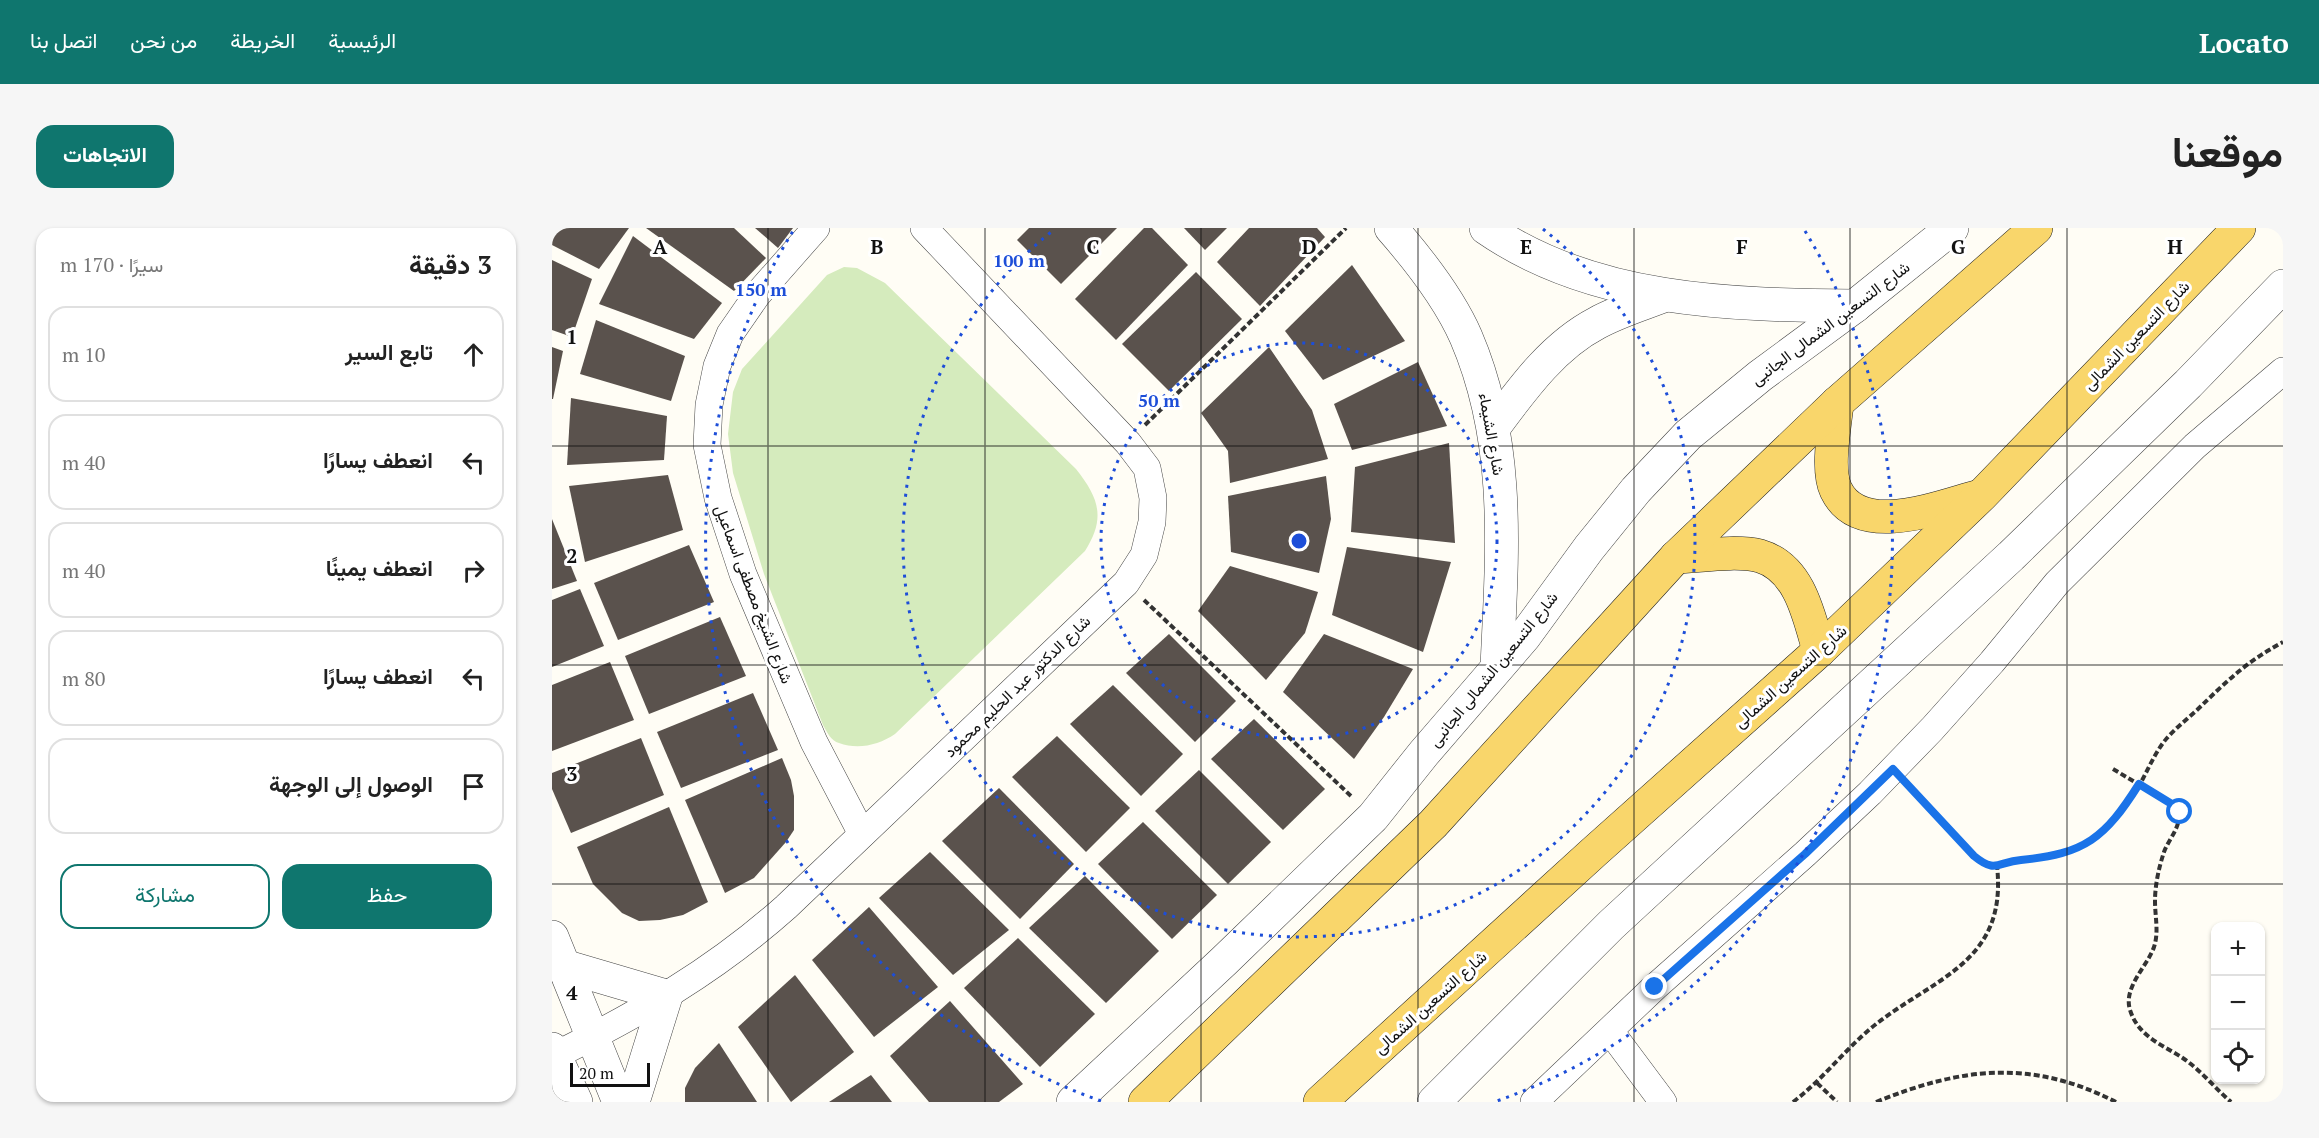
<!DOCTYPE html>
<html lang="ar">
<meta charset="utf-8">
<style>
:root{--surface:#fff;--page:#f6f6f6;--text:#222;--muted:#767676;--line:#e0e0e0;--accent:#0f766e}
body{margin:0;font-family:"PT Serif",Vazirmatn,serif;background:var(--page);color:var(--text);direction:rtl}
.controls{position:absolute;right:18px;bottom:18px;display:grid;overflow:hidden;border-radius:12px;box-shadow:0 2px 4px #0004}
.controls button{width:54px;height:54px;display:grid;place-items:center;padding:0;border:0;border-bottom:2px solid var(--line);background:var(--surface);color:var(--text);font:30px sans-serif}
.scale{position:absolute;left:18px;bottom:15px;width:80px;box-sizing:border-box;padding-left:6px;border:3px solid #111;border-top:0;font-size:16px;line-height:21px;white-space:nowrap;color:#111;-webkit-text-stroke:4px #fff;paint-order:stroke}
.stop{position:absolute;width:18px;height:18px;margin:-14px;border:4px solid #1a73e8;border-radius:50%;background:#fff}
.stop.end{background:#1a73e8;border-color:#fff;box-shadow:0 2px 6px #0008}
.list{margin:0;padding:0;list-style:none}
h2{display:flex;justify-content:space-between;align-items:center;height:78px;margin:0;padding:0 24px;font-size:26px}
h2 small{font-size:20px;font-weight:400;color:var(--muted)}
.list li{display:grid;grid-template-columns:39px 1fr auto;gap:18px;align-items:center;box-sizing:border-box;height:96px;margin:0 12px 12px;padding:0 12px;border:2px solid var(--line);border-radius:18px}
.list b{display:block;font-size:22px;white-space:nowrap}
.list em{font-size:20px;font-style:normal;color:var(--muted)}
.actions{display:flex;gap:12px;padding:18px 24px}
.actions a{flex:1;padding:14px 0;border:2px solid var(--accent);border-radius:18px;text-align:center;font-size:21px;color:var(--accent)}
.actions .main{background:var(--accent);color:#fff}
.icon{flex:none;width:33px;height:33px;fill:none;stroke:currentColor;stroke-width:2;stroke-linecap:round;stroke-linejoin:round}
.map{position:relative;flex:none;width:1731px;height:874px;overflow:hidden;direction:ltr;border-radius:18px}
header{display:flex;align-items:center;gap:36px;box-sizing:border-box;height:84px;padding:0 30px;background:var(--accent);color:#fff}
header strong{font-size:28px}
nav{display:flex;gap:33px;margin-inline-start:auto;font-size:21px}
.intro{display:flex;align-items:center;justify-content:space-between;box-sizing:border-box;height:144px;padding:0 36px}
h1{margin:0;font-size:42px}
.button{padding:15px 27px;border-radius:18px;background:var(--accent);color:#fff;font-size:21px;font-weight:700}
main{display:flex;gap:36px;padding:0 36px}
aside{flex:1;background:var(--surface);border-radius:18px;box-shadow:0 2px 4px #0004}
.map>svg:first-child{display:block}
.green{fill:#d5ebbd}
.building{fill:#5a524d}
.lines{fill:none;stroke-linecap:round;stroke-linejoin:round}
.minor-casing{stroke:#444;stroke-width:28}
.tertiary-casing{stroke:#444;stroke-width:34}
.primary-casing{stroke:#222;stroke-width:34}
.path{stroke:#333;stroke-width:4;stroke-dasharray:6 3;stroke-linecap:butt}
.minor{stroke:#fff;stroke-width:27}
.tertiary{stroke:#fff;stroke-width:33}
.primary{stroke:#f9d66b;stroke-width:33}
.route{stroke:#1a73e8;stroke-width:8}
.grid{fill:none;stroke:#111;stroke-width:1.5;stroke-opacity:0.55}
.ring{fill:none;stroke:#1d4ed8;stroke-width:3;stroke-dasharray:3 6}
.labels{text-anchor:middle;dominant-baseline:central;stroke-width:6;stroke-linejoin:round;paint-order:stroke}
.street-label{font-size:16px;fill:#111;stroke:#fff}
.grid-label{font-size:20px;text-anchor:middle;font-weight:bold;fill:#111;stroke:#fff;stroke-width:6;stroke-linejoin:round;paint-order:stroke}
.centre{fill:#1d4ed8;stroke:#fff;stroke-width:3}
.ring-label{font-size:18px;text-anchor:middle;font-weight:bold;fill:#1d4ed8;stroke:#fff;stroke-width:6;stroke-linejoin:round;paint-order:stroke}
</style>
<header>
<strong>Locato</strong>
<nav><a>الرئيسية</a><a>الخريطة</a><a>من نحن</a><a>اتصل بنا</a></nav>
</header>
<div class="intro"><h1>موقعنا</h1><a class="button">الاتجاهات</a></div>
<main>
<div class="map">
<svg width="1731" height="874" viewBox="0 0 1731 874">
<rect width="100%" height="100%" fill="#fffdf5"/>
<path class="green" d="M292 39 305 40 333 55 524 241C547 270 554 290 533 323L343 506C327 517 306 522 287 515 279 513 275 504 271 497L212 346 181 245 176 206 181 164 190 141 275 47Z"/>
<g class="building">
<path d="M0 0H77L47 41 0 17Z"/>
<path d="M94 0H182L214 30 182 63Z"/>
<path d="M203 0H241L226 20Z"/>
<path d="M477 0H565L509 56 465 12Z"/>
<path d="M592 0H600L636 37 564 112 523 71Z"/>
<path d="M632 0H675L653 22Z"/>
<path d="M697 0H765L773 9 708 78 665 34Z"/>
<path d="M81 8 170 75 142 111 47 76Z"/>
<path d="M0 32 40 51 20 109 0 102Z"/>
<path d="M800 37 853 113 771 152 733 103Z"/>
<path d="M644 44 690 91 617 163 570 116Z"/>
<path d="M44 92 133 128 119 173 28 146Z"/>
<path d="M0 119 11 123 1 171H0Z"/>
<path d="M717 119 760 182 776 231 678 255 676 223 649 185Z"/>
<path d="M866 134 895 198 800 222 782 176Z"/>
<path d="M19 170 115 188 112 232 15 237Z"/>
<path d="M897 215 903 315 799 304 803 239Z"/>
<path d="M116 247 131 302 33 334 17 258Z"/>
<path d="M774 248 779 291 767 345 679 324 676 268Z"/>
<path d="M0 291 25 353 0 361Z"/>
<path d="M137 317 162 374 66 412 42 355Z"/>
<path d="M795 319 899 334 871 424 780 387Z"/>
<path d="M678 338 766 364 753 405 714 452 646 383Z"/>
<path d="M28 361 52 418 0 439V372Z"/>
<path d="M168 389 194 448 97 486 73 428Z"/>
<path d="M617 406 684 473 643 514 574 445Z"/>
<path d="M772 406 861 441 832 489 802 531 731 464Z"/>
<path d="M58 434 82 492 0 523V457Z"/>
<path d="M561 457 631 526 589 568 518 496Z"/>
<path d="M201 465 226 522 129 560 105 504Z"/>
<path d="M702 491 773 561 731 602 659 531Z"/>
<path d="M505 508 578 580 534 624 460 549Z"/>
<path d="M89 510 112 567 19 605 0 561V545Z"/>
<path d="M230 530 239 552 242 568V602L234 614 202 650 173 665 133 572Z"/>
<path d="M647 542 719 614 676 656 603 583Z"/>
<path d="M447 560 522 636 468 691 390 613Z"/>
<path d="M117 579 156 674 131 687 108 692 87 693 70 685 41 656 25 619Z"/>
<path d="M591 594 665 667 620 711 546 636Z"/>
<path d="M378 624 457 702 401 747 327 670Z"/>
<path d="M533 648 607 723 554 775 477 700Z"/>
<path d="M317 679 386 759 322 809 260 732Z"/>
<path d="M466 710 543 786 488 839 412 760Z"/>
<path d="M243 747 302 824 239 874 186 799Z"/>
<path d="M398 773 471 856 447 874H377L338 828Z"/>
<path d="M167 815 205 874H133V860L143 840Z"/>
<path d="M319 847 340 874H277Z"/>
</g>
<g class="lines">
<g class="minor-casing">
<g id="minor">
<path d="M264 0 205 67 178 106 165 138 157 177 155 217 166 270 191 346 262 514 310 606"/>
<path d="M1058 803 1111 874"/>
<path d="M0 829C87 786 161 744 234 679L574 355 592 327 600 294 601 270 595 240 576 215 372 0"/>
<path d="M982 874 1103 759 1253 626 1318 565 1380 501 1440 434 1505 355 1643 218 1731 143"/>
</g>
</g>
<g class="tertiary-casing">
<g id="tertiary">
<path d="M839 0C867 32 897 70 914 109 960 216 950 327 945 439"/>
<path d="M934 0C1041 74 1178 77 1303 78"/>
<path d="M942 199C971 160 1001 118 1045 95 1067 83 1091 76 1114 67"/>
<path d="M0 709 67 874"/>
<path d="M12 738 114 768 81 874"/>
<path d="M0 821 24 874"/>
<path d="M521 874 672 733 821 589 872 525 972 409 1037 320 1084 262 1136 207 1208 148 1303 78 1400 0"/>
<path d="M882 874 1059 697 1459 328 1636 156 1731 58"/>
</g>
</g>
<g class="primary-casing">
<g id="primary">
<path d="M1285 175C1283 198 1274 241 1284 262 1308 312 1389 278 1428 268"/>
<path d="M1124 329C1148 328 1185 322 1208 328 1248 340 1257 388 1267 423"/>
<path d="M593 874 881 596 1124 329 1285 175 1484 0"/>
<path d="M768 874 1042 624 1267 423 1430 267 1687 0"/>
</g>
</g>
<g class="path">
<path d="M593 197 794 0"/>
<path d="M592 372 800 569"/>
<path d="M1561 541 1623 578C1634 594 1618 608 1612 624 1607 639 1603 657 1603 673 1603 689 1607 704 1602 719 1595 739 1571 759 1578 782 1587 811 1615 818 1635 833 1651 845 1664 861 1679 874"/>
<path d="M1358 559 1422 628C1444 646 1445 634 1469 632 1530 625 1554 611 1587 558 1596 542 1603 524 1615 510 1624 500 1635 491 1645 482 1675 453 1694 434 1731 414"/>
<path d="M1265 855 1285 874"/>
<path d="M1241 874C1270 852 1291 824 1318 801 1379 750 1456 737 1445 638"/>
<path d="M1324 874C1410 839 1480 831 1564 874"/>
</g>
<use href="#minor" class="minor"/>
<use href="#tertiary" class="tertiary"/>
<use href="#primary" class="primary"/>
</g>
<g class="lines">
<path class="route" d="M1103 759 1253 626 1341 541 1422 628C1444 646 1445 634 1469 632 1533 626 1553 610 1587 556L1623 578 1628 584"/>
</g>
<path class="grid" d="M216 0V874M433 0V874M649 0V874M866 0V874M1082 0V874M1298 0V874M1515 0V874M0 218H1731M0 437H1731M0 656H1731"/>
<g class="ring">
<circle cx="747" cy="313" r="198"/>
<path d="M991 1A396 396 0 1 1 503 1"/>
<path d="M549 873A594 594 0 0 1 241 3M1253 3A594 594 0 0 1 945 873"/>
</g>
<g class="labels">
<g class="street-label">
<text transform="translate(1278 95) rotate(-37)">شارع التسعين الشمالى الجانبى</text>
<text transform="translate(1584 107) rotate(-46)">شارع التسعين الشمالى</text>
<text transform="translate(940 206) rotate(80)">شارع الشيماء</text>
<text transform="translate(202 366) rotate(69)">شارع الشيخ مصطفى اسماعيل</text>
<text transform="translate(941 441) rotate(-51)">شارع التسعين الشمالى الجانبى</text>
<text transform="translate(1238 448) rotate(-42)">شارع التسعين الشمالى</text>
<text transform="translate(465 458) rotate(-44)">شارع الدكتور عبد الحليم محمود</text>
<text transform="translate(878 774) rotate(-42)">شارع التسعين الشمالى</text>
</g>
</g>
<g class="grid-label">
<text x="108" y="26">A</text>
<text x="325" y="26">B</text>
<text x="541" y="26">C</text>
<text x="757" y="26">D</text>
<text x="974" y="26">E</text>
<text x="1190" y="26">F</text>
<text x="1406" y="26">G</text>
<text x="1623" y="26">H</text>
<text x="20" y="116">1</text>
<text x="20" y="335">2</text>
<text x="20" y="553">3</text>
<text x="20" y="772">4</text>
</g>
<circle cx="747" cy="313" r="9" class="centre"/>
<g class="ring-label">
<text x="467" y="39">100 m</text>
<text x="209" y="68">150 m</text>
<text x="607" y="179">50 m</text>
</g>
</svg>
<div class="controls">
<button>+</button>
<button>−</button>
<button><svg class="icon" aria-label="locate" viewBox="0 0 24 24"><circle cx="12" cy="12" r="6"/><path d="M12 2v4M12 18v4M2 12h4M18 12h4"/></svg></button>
</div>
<div class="scale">20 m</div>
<div class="stop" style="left:1628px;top:584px"></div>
<div class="stop end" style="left:1103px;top:759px"></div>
</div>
<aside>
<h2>3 دقيقة<small>سيرًا · 170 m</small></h2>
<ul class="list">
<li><svg class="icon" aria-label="ahead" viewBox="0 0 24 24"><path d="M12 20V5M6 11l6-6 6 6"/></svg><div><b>تابع السير</b></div><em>10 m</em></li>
<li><svg class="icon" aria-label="left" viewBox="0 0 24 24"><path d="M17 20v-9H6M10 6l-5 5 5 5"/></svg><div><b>انعطف يسارًا</b></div><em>40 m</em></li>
<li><svg class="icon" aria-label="right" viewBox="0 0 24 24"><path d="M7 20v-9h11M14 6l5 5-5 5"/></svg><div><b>انعطف يمينًا</b></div><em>40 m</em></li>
<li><svg class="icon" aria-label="left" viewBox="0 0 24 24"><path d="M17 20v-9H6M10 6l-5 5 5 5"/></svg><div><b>انعطف يسارًا</b></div><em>80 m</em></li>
<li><svg class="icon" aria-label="arrive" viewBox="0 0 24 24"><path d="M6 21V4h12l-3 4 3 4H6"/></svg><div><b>الوصول إلى الوجهة</b></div></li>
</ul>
<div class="actions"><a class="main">حفظ</a><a>مشاركة</a></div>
</aside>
</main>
